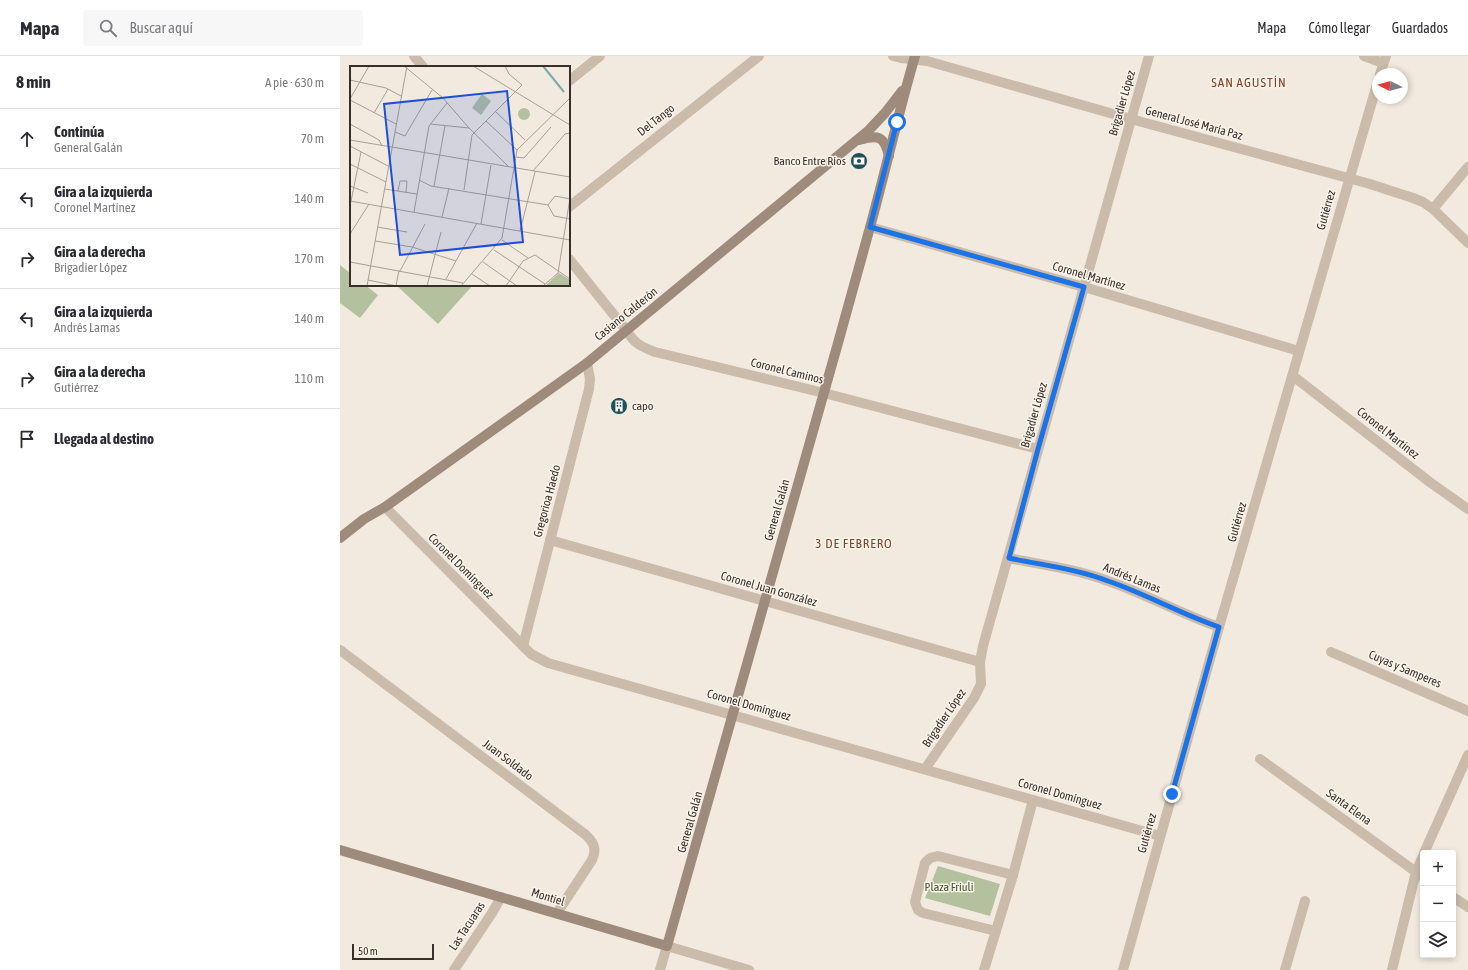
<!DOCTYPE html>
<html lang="es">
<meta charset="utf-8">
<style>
:root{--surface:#fff;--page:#f7f7f7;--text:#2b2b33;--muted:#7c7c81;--line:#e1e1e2}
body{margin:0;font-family:"Asap Condensed",sans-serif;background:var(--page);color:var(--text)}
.controls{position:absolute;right:12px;bottom:12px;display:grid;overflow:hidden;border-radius:4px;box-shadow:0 2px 6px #0003}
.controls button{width:36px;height:36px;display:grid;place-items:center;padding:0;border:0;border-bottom:1px solid var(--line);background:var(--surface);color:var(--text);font:20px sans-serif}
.compass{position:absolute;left:1032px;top:12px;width:36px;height:36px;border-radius:50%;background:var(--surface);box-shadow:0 2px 6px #0003;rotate:276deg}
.scale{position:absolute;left:12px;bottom:10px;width:82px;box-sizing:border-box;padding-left:4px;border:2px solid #382f2a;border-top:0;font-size:11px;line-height:14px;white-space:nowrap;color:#382f2a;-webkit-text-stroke:3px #faf4eb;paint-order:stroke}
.stop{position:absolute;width:12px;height:12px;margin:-9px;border:3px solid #1a73e8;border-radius:50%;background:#fff}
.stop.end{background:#1a73e8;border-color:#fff;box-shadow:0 1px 4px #0008}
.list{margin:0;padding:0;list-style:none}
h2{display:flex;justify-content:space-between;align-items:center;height:52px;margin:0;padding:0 16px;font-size:17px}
h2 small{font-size:13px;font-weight:400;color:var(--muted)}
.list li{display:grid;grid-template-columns:26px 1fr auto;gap:12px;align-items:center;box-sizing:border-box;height:60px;padding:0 16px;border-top:1px solid var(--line)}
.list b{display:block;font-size:15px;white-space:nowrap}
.list p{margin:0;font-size:13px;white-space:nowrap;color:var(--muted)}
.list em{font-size:13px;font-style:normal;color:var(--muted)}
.icon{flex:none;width:22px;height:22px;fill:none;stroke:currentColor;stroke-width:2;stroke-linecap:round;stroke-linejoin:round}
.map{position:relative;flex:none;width:1128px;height:914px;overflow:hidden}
header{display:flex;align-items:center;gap:24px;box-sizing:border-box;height:56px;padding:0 20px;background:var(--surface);border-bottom:1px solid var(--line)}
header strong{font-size:19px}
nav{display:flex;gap:22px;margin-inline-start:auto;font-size:14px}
.search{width:280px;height:36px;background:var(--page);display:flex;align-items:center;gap:10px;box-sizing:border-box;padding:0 14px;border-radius:4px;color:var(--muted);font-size:15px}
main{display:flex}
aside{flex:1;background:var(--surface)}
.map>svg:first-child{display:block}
.green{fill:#b3c19f}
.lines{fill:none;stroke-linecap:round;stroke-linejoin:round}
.street{stroke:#cabbab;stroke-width:10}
.secondary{stroke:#9e8b7c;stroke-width:10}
.route{stroke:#1a73e8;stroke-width:5}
.labels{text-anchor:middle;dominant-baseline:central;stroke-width:3;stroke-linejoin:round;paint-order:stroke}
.street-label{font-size:12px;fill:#382f2a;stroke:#faf4eb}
.poi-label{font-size:12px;fill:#382f2a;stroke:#faf4eb;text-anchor:end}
.park-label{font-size:12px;fill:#45562e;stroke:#faf4eb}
.neighbourhood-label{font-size:13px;letter-spacing:1px;fill:#854225;stroke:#faf4eb}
.inset-river{fill:none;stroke:#7ea9af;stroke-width:2}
.inset-road{fill:none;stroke:#a89f97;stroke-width:1}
.view{fill:#1d4ed8;fill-opacity:0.15;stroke:#1d4ed8;stroke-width:2}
.inset-edge{fill:none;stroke:#382f2a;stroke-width:2}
</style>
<header>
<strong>Mapa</strong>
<div class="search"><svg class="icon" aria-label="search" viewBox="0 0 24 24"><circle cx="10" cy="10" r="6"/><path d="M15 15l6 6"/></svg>Buscar aquí</div>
<nav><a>Mapa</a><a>Cómo llegar</a><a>Guardados</a></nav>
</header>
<main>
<aside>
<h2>8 min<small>A pie · 630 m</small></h2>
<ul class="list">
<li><svg class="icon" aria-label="ahead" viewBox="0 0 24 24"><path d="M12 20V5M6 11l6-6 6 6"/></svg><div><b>Continúa</b><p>General Galán</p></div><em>70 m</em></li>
<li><svg class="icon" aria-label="left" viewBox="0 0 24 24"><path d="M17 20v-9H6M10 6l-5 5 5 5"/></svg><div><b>Gira a la izquierda</b><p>Coronel Martínez</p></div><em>140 m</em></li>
<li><svg class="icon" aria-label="right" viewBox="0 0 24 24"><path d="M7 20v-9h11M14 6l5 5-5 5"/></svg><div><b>Gira a la derecha</b><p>Brigadier López</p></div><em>170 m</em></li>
<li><svg class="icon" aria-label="left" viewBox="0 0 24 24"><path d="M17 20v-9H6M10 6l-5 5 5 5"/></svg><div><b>Gira a la izquierda</b><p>Andrés Lamas</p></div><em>140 m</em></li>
<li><svg class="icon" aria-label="right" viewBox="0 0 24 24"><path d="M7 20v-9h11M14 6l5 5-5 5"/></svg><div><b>Gira a la derecha</b><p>Gutiérrez</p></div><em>110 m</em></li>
<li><svg class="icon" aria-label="arrive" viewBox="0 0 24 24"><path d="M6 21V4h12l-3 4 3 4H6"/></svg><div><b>Llegada al destino</b></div></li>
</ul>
</aside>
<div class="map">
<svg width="1128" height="914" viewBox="0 0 1128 914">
<rect width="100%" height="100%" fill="#f2eadf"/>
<g class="green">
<path d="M0 209 11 218V229H25L38 239 20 262 0 247Z"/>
<path d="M56 229H133L98 268Z"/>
<path d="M598 810 660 828 650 860 585 842Z"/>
</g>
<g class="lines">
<g class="street">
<path d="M74 0 83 11"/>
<path d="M553 0 561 2 587 5 791 63 1030 128 1073 142 1083 146 1093 153 1128 187"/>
<path d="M1024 0 1043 7"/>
<path d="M1040 18 1046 0"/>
<path d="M229 25 260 0"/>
<path d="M229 151 419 0"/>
<path d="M1093 153 1128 111"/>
<path d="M530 171 744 231 959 295"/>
<path d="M229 203 286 274C295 288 300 290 315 296L484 337 698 393"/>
<path d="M953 320 1091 427 1128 453"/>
<path d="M45 451 183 590 191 598 208 607 820 780"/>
<path d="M210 484 640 606"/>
<path d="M669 502C702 509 737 513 768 525 806 538 841 558 879 571"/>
<path d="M183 590 249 333 250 323 247 307"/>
<path d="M0 594 246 779C254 787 257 793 252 804L217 857"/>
<path d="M991 596 1128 655"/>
<path d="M920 703 1083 821"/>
<path d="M585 713 634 642 641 628 640 606 643 590 809 0"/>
<path d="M1084 797 1128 699"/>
<path d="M1113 841 1128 851"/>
<path d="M656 875 583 857 578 854 575 846 585 807 590 802 598 800 673 819"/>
<path d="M114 914 152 857 161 841"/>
<path d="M320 914 327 890 409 914"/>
<path d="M644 914 673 819 693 744"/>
<path d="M783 914 879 571 1038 25"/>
<path d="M945 914 965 845"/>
<path d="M1052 914 1076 816 1083 800"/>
</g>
<g class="secondary">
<path d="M519 84C538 79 544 79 549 100"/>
<path d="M0 482 24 463 45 451 247 307 529 74 545 57 562 35"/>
<path d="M0 794 327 890C396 653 463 414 529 175 545 117 558 58 575 0"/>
</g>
</g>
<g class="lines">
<path class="route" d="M557 66 530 171 744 231 698 393 669 502C702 509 737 513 768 525 806 538 841 558 879 571L832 738"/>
</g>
<defs>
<g id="bank-disc" transform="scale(0.9)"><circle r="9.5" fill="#205159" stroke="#faf4eb"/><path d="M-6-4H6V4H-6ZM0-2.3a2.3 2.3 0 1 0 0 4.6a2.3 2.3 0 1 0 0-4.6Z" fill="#fff"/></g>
<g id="building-disc" transform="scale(0.9)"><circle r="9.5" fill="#205159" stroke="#faf4eb"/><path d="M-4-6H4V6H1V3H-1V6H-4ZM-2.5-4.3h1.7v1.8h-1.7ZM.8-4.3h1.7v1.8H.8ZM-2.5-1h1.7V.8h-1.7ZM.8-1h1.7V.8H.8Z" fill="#fff"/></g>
</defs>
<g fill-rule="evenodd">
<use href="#bank-disc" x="519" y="105"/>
<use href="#building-disc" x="279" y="350"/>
</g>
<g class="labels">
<g class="street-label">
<text transform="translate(782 47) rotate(-74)">Brigadier López</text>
<text transform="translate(316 64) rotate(-38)">Del Tango</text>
<text transform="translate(854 67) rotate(15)">General José María Paz</text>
<text transform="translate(986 154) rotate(-74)">Gutiérrez</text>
<text transform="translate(749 220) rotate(16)">Coronel Martínez</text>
<text transform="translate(286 258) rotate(-39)">Casiano Calderón</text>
<text transform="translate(447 315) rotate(14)">Coronel Caminos</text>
<text transform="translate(694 359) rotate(-74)">Brigadier López</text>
<text transform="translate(1048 377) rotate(38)">Coronel Martínez</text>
<text transform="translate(207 445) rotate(-75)">Gregorioa Haedo</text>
<text transform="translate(437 454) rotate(-74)">General Galán</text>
<text transform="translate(897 466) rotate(-74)">Gutiérrez</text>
<text transform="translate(121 510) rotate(45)">Coronel Domínguez</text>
<text transform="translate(792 522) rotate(22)">Andrés Lamas</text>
<text transform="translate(429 533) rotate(16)">Coronel Juan González</text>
<text transform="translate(1065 613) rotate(23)">Cuyas y Samperes</text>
<text transform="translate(409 649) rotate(16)">Coronel Domínguez</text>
<text transform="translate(604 662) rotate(-56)">Brigadier López</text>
<text transform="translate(168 704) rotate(37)">Juan Soldado</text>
<text transform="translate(720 738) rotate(16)">Coronel Domínguez</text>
<text transform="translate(1009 751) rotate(36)">Santa Elena</text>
<text transform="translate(350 766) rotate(-74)">General Galán</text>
<text transform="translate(807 777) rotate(-74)">Gutiérrez</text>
<text transform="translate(208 841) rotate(17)">Montiel</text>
<text transform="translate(127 870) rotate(-57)">Las Tacuaras</text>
</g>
<g class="poi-label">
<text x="506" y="105">Banco Entre Ríos</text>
<text x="292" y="350" text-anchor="start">capo</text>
</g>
<g class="park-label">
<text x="609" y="831">Plaza Friuli</text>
</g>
<g class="neighbourhood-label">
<text x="909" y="26">SAN AGUSTÍN</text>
<text x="514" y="487">3 DE FEBRERO</text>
</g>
</g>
<g transform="translate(10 10)">
<rect width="220" height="220" fill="#f2eadf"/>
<path d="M132 28 141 35 131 49 122 42ZM168 48a6 6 0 1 1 12 0a6 6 0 1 1-12 0ZM209 207 220 214V220H195Z" fill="#b3c19f"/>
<path class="inset-river" d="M193 0 214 26"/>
<path class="inset-road" d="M54 0 93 32 119 62 159 101M123 0 220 59M0 14 36 22 51 30M0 33 19 0M0 34 46 58M146 46 175 74M24 47 38 23M136 55 167 84M0 58 29 74 32 80M80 58 119 62M45 66 55 70 82 24M0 74 220 111M0 80 38 100M166 91 174 92 201 61M0 98 36 116M183 105 215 68 220 67M69 114 81 120 198 139M0 120 18 127M84 120 95 60M35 123 67 128M114 124 122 69 172 19 159 8 155 0M48 125 50 115H57L56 127M0 135 220 174M198 139 204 150 220 153M198 139 205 130 220 133M0 140 11 86M64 146 79 60 97 37M92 151 99 122M131 158 141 99M27 161 57 166M170 165 185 106M0 168 19 138M152 174 178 192M25 175 62 181 106 195M144 184 195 218M0 196 113 217M133 196 167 220M50 205 75 158M122 208 140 220M96 213 127 157M18 214 47 220M17 220 57 0M46 220 49 204M77 220 91 166M111 220 152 172 167 84 220 32M156 220 173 195 185 189 220 213M193 220 208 207 220 132"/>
<path class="view" d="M157 25 173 176 50 189 34 38Z"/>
<rect width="220" height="220" class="inset-edge"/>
</g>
</svg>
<div class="controls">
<button>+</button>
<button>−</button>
<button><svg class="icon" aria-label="layers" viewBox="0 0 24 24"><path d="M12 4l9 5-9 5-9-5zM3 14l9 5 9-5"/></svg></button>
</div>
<svg class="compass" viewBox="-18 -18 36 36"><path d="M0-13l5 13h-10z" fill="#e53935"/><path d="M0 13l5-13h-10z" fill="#7c7c81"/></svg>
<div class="scale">50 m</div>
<div class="stop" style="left:557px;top:66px"></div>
<div class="stop end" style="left:832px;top:738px"></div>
</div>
</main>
